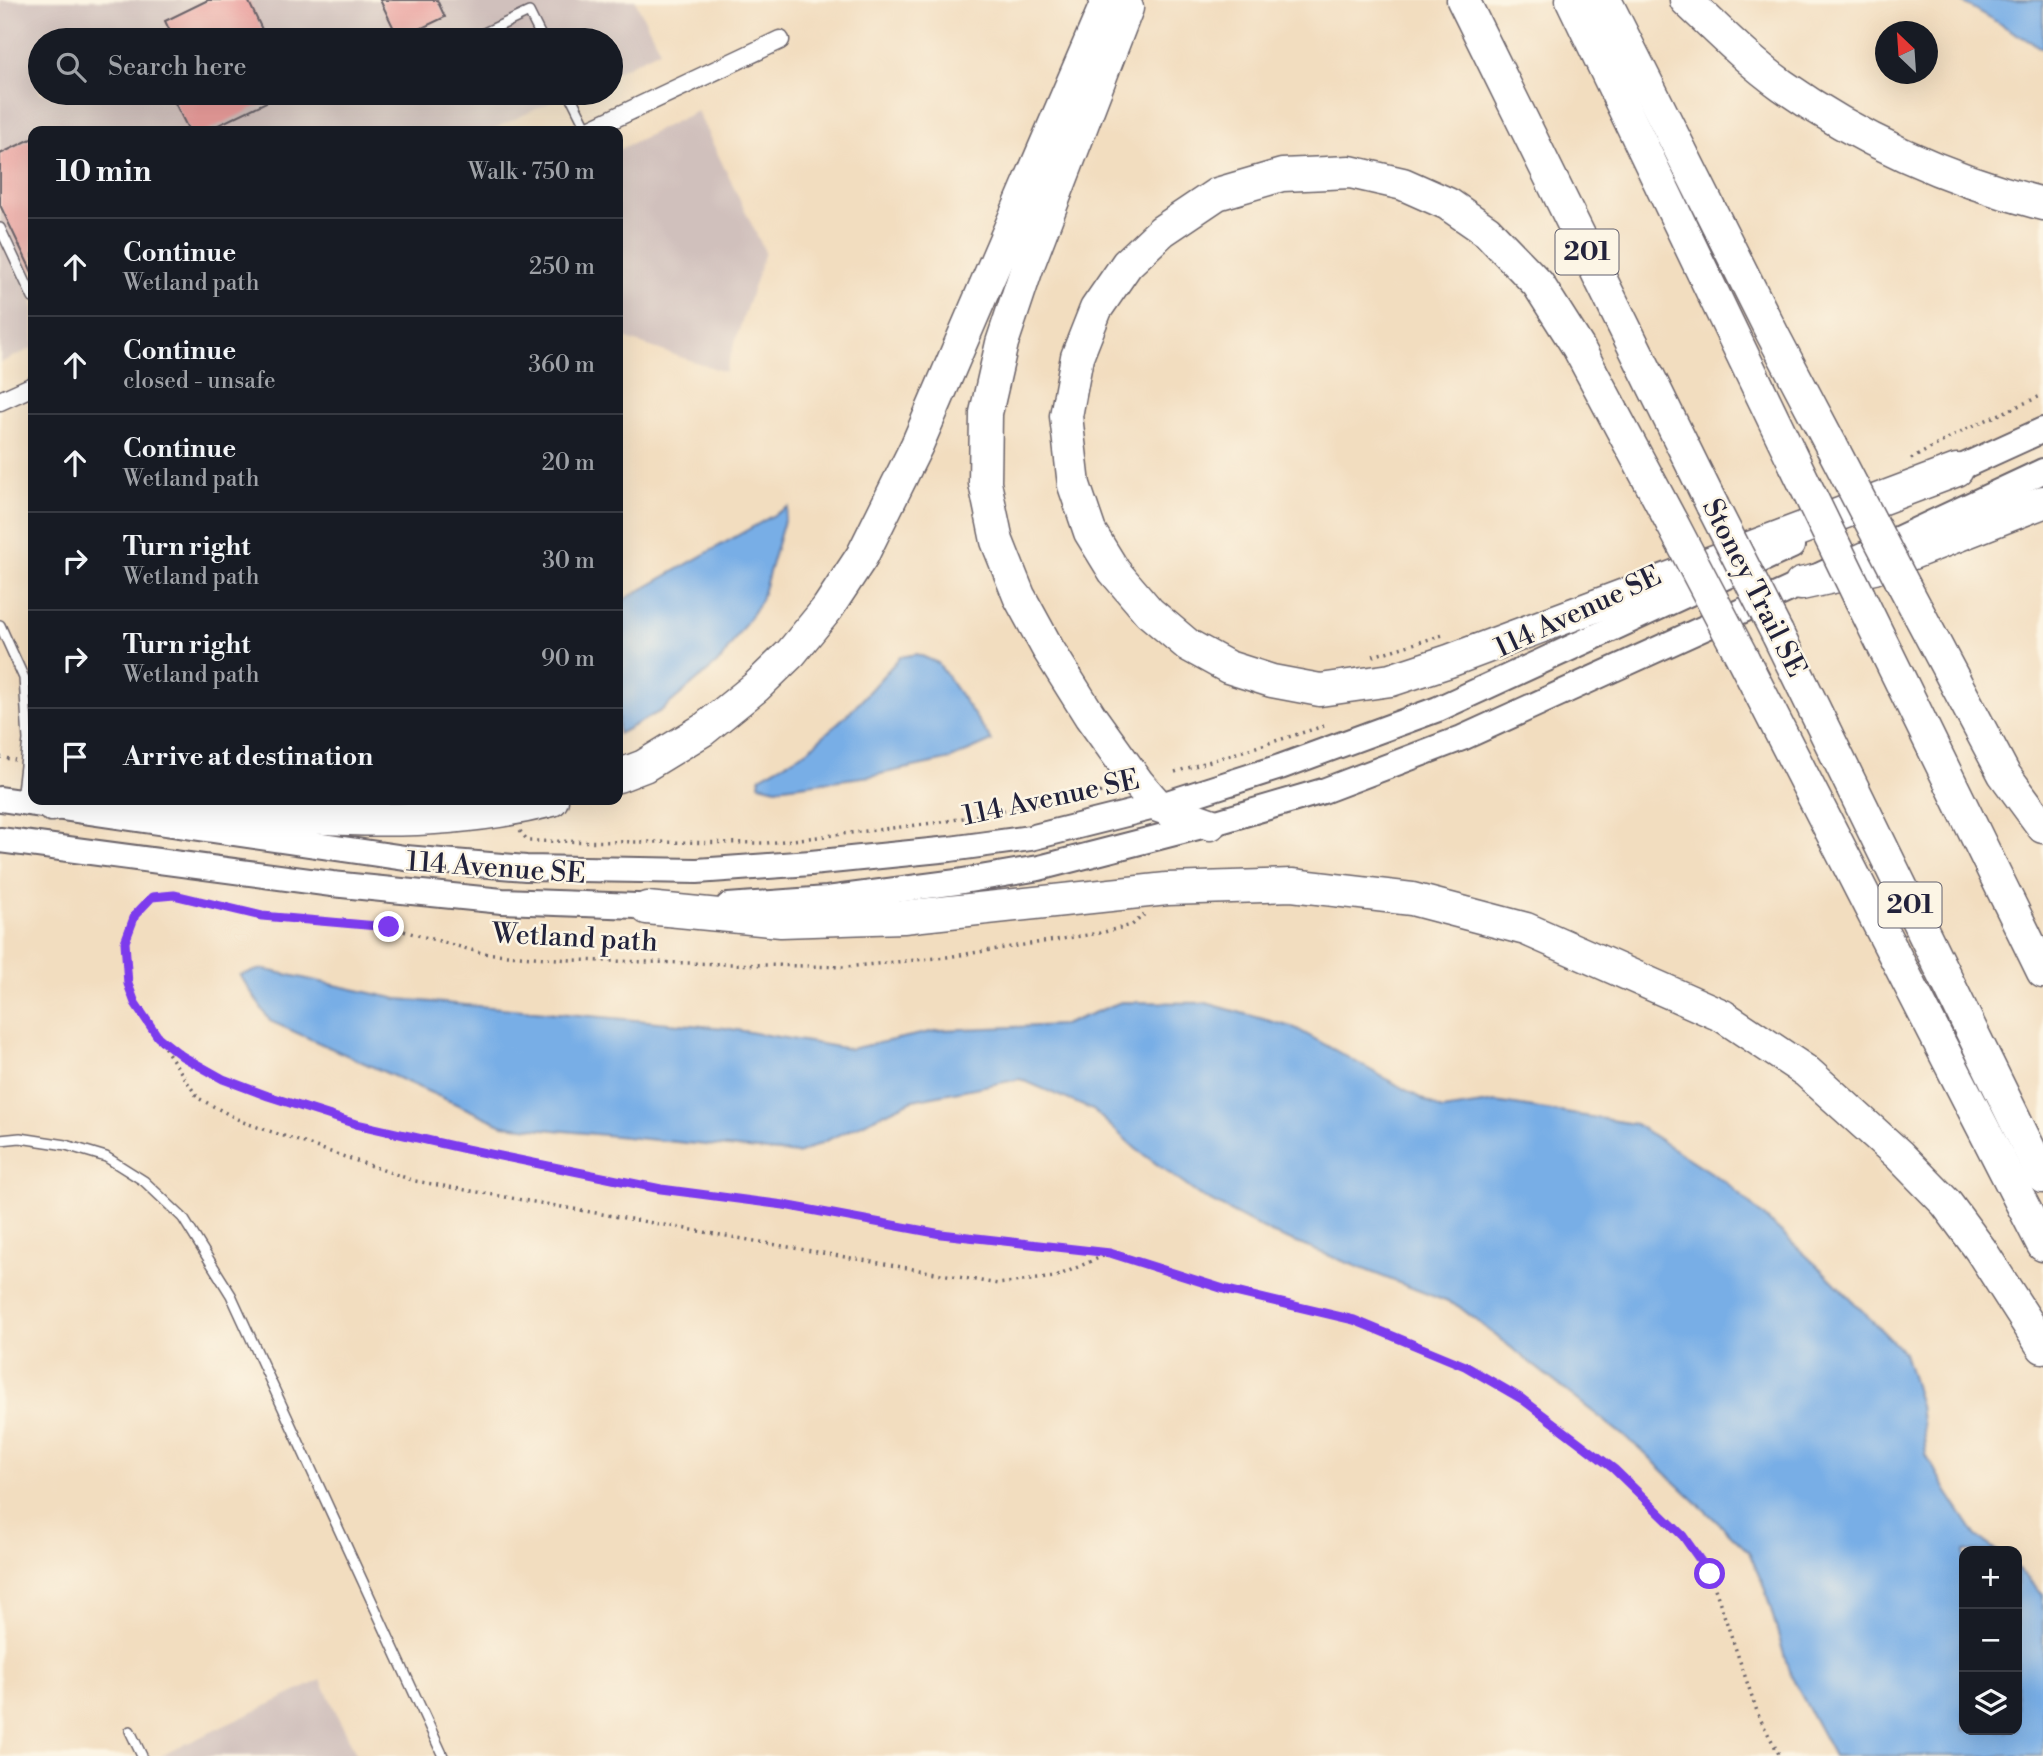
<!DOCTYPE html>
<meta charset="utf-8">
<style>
:root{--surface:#171b24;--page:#20242c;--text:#f1f3f6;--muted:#9ea1a6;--line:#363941}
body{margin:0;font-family:"Libre Bodoni",serif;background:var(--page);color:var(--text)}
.controls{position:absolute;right:21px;bottom:21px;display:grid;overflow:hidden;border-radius:14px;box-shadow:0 7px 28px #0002}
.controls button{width:63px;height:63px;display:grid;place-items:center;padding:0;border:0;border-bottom:2px solid var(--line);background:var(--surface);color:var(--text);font:35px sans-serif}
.compass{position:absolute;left:1875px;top:21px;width:63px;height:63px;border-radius:50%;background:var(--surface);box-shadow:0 7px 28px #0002;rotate:335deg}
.stop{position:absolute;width:21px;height:21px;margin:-16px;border:5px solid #7c3aed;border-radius:50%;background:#fff}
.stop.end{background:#7c3aed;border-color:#fff;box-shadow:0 2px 7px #0008}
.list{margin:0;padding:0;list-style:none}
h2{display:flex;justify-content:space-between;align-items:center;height:91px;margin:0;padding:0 28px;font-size:30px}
h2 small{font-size:23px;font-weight:400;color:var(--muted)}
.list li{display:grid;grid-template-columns:46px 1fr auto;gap:21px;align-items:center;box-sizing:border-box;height:98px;padding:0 28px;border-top:2px solid var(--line)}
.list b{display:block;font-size:26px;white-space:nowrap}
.list p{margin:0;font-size:23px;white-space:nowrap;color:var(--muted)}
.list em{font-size:23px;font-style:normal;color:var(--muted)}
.icon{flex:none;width:38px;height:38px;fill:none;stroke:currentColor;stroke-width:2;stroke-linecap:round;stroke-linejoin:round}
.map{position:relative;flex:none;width:2043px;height:1756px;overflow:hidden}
.search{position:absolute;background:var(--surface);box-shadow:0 7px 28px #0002;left:28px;top:28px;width:595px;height:77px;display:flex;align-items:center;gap:18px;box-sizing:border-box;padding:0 24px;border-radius:38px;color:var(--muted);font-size:26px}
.panel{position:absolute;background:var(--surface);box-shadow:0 7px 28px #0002;left:28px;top:126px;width:595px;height:679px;border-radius:14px}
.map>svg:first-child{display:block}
.industrial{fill:#d0c0bc}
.water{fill:#78aee6;stroke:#4d6890;stroke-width:2}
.building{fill:#ea9d9b}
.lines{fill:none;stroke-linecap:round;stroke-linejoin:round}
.lane-casing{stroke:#6b6369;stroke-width:12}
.street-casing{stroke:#6b6369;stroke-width:21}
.secondary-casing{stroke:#6b6369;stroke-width:28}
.highway-casing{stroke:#6b6369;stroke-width:35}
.path{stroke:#6b6369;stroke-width:3.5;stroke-dasharray:2 5;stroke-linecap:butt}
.lane{stroke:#fff;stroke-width:9}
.street{stroke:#fff;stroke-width:18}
.secondary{stroke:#fff;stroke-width:24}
.highway{stroke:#fff;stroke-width:32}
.highway-bridge-casing{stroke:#6b6369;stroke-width:35;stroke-linecap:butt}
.highway-bridge{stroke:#fff;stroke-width:32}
.route{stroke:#7c3aed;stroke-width:9}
.labels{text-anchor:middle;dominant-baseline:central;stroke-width:5;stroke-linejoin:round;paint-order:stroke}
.shield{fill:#fcf5e5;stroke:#63616e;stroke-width:2}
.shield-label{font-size:26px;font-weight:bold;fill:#22223b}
.street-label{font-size:28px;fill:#22223b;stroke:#fcf5e5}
</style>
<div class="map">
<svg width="2043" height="1756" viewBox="0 0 2043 1756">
<rect width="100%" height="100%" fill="#fcf5e5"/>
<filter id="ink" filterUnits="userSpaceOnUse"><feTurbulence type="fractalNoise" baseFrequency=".0143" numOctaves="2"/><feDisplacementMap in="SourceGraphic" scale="14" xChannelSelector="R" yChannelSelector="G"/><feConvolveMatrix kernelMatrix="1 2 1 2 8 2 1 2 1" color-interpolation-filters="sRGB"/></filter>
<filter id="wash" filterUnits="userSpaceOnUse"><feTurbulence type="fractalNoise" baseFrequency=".00686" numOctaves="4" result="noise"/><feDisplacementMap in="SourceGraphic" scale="28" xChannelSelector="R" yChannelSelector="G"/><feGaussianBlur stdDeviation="1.57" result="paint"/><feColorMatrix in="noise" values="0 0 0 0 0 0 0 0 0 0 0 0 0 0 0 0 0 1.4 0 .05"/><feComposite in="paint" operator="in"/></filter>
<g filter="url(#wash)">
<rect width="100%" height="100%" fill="#f2ddbf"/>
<g class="industrial">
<path d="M0 0H635L660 50 611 74V40H40V93H570L489 131H33V348L0 363Z"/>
<path d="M697 111 765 252 725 372 618 336V150Z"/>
<path d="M321 1680 357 1756H160Z"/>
</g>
<g class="water">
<path d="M1960 0H2043V49L1969 6Z"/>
<path d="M788 507 761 600 721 660 661 711 618 734V603Z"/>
<path d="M917 654 938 663 992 741 951 759 871 776 776 788 759 784 760 777 808 750 852 710 900 657Z"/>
<path d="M262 969 398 999 725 1028 850 1049 940 1030 1063 1025 1121 1002 1206 1003 1295 1028 1442 1110 1496 1102 1635 1124 1728 1184 1823 1271 1904 1353 1920 1405 1926 1454 1947 1492 1976 1536 1997 1551H1964V1730H2017V1568L2043 1594V1756H1834L1789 1672 1766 1592 1749 1552 1639 1448 1458 1306 1271 1233 1199 1195 1136 1149 1093 1110 1020 1079 913 1100 798 1154 503 1125 270 1021 240 975Z"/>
</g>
<g id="blocks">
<g class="building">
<path d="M208 0H248L267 40H174L165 21Z"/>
<path d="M380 0H437L445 17 399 39Z"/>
<path d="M170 93H285L206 131H189Z"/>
<path d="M33 138V274L0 205V154Z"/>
</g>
</g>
</g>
<g filter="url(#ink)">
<use href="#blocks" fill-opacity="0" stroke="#6b6369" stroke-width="2"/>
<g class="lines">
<g class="lane-casing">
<g id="lane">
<path d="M469 40 529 12 543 40"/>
<path d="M569 93 588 131"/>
<path d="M0 228 33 298"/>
<path d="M0 625 24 678 28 740 21 800"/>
<path d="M0 1140 20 1138 66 1145 106 1157 144 1181 183 1218 231 1295 443 1756"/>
<path d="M130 1731 142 1756"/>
</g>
</g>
<g class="street-casing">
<g id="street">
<path d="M587 131 780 40"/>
<path d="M0 401 33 386"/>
</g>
</g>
<g class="secondary-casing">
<g id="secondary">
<path d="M1942 476 2043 430"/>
<path d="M0 799 405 858 526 868 697 871 811 863 950 849 1030 838 1158 806 1280 767 1438 709 1792 546"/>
<path d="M0 840 332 884 502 901 664 907"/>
<path d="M728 906 827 899 957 882 1039 868 1210 824 1323 791 1462 738 1801 584 2043 471"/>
</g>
</g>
<g class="highway-casing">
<g id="highway">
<path d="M1463 0 1712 505"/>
<path d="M1572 0 1795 464"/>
<path d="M1605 0 1773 335 1832 447"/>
<path d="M1686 0C1717 29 1747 60 1782 85 1860 140 1951 180 2043 204"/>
<path d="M1127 8 1027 268 1002 343 986 413 985 483 997 541 1019 596 1048 649 1090 716 1138 783 1158 806 1210 824"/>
<path d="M1672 523 1578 347 1538 284 1487 231 1448 204 1403 184 1350 172 1282 175 1217 194 1162 231 1127 264 1096 309 1077 357 1066 416 1074 485 1090 532 1114 571 1149 612 1188 645 1228 667 1272 681 1320 690 1391 680 1449 661 1957 470"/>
<path d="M1900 578 2004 774 2043 827"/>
<path d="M1801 584 1874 568 2043 502"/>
<path d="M1859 596 2043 972"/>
<path d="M1777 633 2043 1177"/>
<path d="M1742 657 2043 1245"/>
<path d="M618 776 644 766 703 730 756 687 791 653 827 609 862 556 917 445 1108 0"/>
<path d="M127 800C267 814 414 836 552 800"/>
<path d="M51 805 76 800"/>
<path d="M647 908 781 921 903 917 1167 889 1292 885 1412 899 1526 929 1723 1016 1807 1072 1899 1155 1946 1203 1980 1249 2043 1347"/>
</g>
</g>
<g class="path">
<path d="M1911 459 1964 430 2043 395"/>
<path d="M1373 656 1443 635"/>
<path d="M0 757 15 760"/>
<path d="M1175 772 1324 726"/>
<path d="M520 831 528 841 767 843 942 822 1113 790"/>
<path d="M160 1039 182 1056 224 1078 268 1096 356 1124 466 1149 661 1189 784 1205 941 1234 1110 1253 1227 1290 1354 1319 1465 1366 1522 1399 1614 1469 1683 1537 1710 1574 1759 1717 1780 1756"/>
<path d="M1110 1253 1055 1277 998 1284 415 1181 243 1122 198 1098 135 1003 128 984 125 942 135 915 152 897 174 895 262 917 389 927 482 953 571 960 845 967 947 957 1100 933 1132 925 1144 915"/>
</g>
<use href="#lane" class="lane"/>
<use href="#street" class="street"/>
<use href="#secondary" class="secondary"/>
<use href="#highway" class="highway"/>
<g class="highway-bridge-casing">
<g id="highway-bridge">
<path d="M1832 447 1900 578"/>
<path d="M1795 464 1859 596"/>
<path d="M1712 505 1777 633"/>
<path d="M1672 523 1742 657"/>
</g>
</g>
<use href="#highway-bridge" class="highway-bridge"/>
</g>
</g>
<g class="lines" filter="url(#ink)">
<path class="route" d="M389 927 262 916 174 895 152 897 135 915 125 942 128 984 135 1003 158 1037 182 1056 223 1079 268 1096 356 1124 466 1149 661 1189 784 1205 941 1234 1110 1253 1227 1290 1354 1320 1465 1366 1522 1399 1614 1469 1683 1536 1710 1574"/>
</g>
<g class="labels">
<g class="shield">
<rect x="1555.5" y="229.5" width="63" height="45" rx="5"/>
<rect x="1878.5" y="882.5" width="63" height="45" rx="5"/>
</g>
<g class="shield-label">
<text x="1587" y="252">201</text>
<text x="1910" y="905">201</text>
</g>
<g class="street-label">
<text transform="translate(1754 588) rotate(63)">Stoney Trail SE</text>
<text transform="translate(1578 612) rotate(-25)">114 Avenue SE</text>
<text transform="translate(1051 798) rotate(-12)">114 Avenue SE</text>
<text transform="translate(496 868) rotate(4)">114 Avenue SE</text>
<text transform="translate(575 938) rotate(3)">Wetland path</text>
</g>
</g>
</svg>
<div class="controls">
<button>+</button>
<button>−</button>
<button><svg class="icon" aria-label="layers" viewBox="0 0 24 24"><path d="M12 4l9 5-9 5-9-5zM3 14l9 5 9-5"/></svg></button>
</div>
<svg class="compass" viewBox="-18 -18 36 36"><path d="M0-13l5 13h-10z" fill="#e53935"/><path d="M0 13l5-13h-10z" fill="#9ea1a6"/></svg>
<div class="stop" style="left:1710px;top:1574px"></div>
<div class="stop end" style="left:389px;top:927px"></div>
<div class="search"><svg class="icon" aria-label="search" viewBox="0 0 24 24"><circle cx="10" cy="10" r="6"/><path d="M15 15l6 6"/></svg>Search here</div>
<section class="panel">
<h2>10 min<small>Walk · 750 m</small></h2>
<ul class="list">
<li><svg class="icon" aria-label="ahead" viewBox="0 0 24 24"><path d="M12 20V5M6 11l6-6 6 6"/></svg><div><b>Continue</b><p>Wetland path</p></div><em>250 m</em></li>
<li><svg class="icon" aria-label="ahead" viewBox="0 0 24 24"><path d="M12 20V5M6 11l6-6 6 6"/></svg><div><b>Continue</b><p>closed - unsafe</p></div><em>360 m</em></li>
<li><svg class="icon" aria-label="ahead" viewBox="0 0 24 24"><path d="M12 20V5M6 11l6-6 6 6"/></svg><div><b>Continue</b><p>Wetland path</p></div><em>20 m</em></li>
<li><svg class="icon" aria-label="right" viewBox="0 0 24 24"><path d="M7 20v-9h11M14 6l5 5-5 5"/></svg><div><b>Turn right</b><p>Wetland path</p></div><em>30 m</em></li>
<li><svg class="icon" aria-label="right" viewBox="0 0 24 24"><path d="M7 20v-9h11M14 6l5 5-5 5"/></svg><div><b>Turn right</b><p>Wetland path</p></div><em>90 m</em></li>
<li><svg class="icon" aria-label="arrive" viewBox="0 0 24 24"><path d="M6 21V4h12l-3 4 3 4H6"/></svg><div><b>Arrive at destination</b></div></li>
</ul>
</section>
</div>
